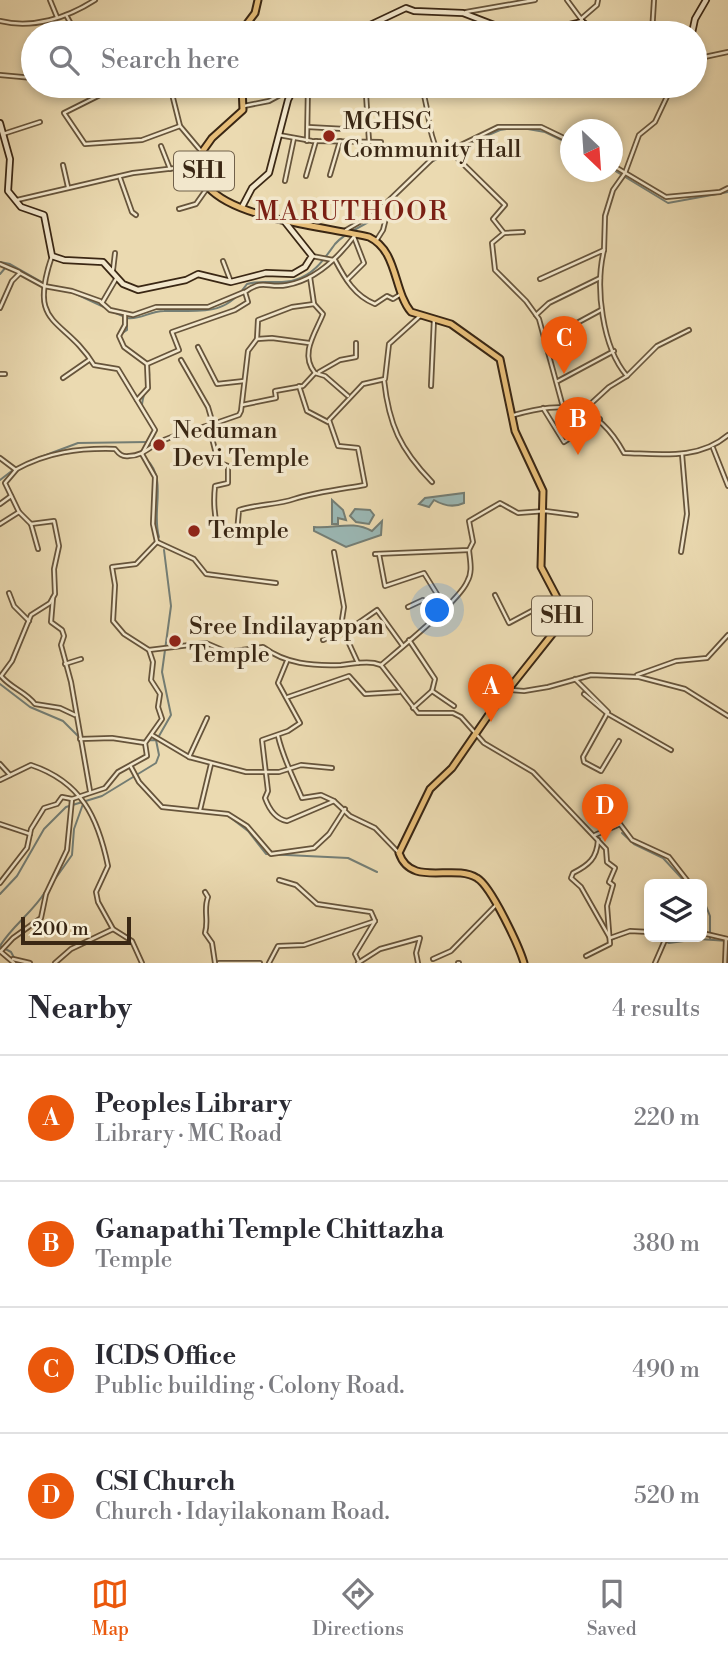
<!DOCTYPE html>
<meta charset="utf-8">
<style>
:root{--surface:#fff;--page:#f7f7f7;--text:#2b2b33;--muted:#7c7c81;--line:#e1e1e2;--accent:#ea580c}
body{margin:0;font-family:"Libre Bodoni",serif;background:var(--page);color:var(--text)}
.controls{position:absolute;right:21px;bottom:21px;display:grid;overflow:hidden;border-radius:10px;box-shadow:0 4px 10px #0003}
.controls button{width:63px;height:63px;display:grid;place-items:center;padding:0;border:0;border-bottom:2px solid var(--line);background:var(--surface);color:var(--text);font:35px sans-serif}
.compass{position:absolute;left:560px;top:119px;width:63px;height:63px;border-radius:50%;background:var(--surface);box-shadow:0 4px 10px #0003;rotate:155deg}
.scale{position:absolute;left:21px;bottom:18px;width:110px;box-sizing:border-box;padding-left:7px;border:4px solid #3a2714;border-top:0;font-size:19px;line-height:24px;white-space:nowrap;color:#3a2714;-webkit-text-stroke:5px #f2e7cc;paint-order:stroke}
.you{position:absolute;left:438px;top:611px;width:24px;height:24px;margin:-18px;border:5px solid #fff;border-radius:50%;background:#1a73e8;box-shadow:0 0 0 10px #1a73e833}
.badge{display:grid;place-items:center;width:46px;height:46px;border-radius:50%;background:var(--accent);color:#fff;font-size:23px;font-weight:700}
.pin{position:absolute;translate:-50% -58px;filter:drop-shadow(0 2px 4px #0008)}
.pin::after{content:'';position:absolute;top:37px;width:24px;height:21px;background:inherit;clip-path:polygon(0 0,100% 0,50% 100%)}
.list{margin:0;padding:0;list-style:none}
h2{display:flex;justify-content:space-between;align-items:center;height:91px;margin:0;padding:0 28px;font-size:30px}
h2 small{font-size:23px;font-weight:400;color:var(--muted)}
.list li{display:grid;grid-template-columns:46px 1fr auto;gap:21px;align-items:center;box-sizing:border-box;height:126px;padding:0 28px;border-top:2px solid var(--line)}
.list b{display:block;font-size:26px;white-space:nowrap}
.list p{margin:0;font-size:23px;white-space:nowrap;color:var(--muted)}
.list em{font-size:23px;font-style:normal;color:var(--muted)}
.icon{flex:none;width:38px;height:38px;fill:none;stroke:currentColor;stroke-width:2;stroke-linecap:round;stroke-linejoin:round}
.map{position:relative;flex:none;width:728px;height:963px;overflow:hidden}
.search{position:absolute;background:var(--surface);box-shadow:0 4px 10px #0003;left:21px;right:21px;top:21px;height:77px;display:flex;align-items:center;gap:18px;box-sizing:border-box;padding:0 24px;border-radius:38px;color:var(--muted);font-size:26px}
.sheet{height:595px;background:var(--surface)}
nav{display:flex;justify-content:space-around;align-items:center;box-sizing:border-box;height:98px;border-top:2px solid var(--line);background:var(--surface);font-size:19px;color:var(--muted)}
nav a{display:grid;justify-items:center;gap:4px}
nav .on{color:var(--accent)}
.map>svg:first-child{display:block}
.water{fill:#9bb8b5;stroke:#747e75;stroke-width:2}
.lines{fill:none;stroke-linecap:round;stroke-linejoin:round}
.stream{stroke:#747e75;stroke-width:2}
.street-casing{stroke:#66543b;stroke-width:6}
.secondary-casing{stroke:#3a2714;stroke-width:8}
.primary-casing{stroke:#3a2714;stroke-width:9}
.street{stroke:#f2e7cc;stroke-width:2.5}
.secondary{stroke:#f2e7cc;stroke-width:4.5}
.primary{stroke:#e6bd78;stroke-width:5}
.poi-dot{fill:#8f2418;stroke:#f2e7cc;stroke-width:2.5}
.labels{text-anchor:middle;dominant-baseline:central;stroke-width:7;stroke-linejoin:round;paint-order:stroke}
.shield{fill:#f2e7cc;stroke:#71614b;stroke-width:2}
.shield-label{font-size:23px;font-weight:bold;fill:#3a2714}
.poi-label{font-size:24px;fill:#3a2714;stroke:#f2e7cc;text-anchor:start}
.neighbourhood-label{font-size:26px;letter-spacing:2px;fill:#7a1f14;stroke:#f2e7cc}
</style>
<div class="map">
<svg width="728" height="963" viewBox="0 0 728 963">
<rect width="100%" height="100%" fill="#ebdab1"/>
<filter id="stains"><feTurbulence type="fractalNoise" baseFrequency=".00286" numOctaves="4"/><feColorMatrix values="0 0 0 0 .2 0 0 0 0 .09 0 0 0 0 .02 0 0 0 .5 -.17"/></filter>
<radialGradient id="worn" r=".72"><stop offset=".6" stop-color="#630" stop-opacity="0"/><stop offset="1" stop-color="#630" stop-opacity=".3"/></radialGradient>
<g class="water">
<path d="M464 493V503C453 508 444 506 434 500L429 507 419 504 425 498Z"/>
<path d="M332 500 343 510 346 520 338 518V524H332Z"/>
<path d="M355 509 370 510 374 515 369 524 356 522 350 516Z"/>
<path d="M382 521 381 535 346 547 314 531V527C336 529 352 520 372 531Z"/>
</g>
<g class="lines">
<g class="stream">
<path d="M522 128 545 132 570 144"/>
<path d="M456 149 500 130 513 128"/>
<path d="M431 162 448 153"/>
<path d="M612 169 668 203 728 192"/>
<path d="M0 262 10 264 47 285 72 290"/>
<path d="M0 274 6 267"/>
<path d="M76 294 106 308"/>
<path d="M111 311 125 317"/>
<path d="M121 334 127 330V318C141 320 149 311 164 311 199 310 224 318 247 284 264 279 279 285 295 280 315 274 324 259 335 244 347 230 367 226 380 214 386 209 390 202 394 197"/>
<path d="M142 406C142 392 151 386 149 370"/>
<path d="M146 459C168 479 151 511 159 537"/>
<path d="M30 461 78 443 147 442"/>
<path d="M0 480 13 470"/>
<path d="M0 684 30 707 63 721 81 739"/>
<path d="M159 736 171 715 162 672 171 606 164 550"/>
<path d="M100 740H119"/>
<path d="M161 808 180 810"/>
<path d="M227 815 248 831 266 854 348 858 377 872"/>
<path d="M622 833 634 844 663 858 687 884"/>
<path d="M53 882 72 855 74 829 83 804"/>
<path d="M0 894 17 876 44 829 66 807 102 796 156 763 159 755 156 740 135 741"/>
<path d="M702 896 710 916V939"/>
<path d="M656 937 669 943 699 939 728 941"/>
<path d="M611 940 620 936"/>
<path d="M17 963 11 952 0 946C12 926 33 912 45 892"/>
</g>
<g class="street-casing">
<g id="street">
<path d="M50 0 57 17"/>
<path d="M567 0 584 23"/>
<path d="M466 12 535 0"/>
<path d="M66 15 76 33"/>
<path d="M582 18 597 5 598 0"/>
<path d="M0 21C33 29 67 18 95 0"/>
<path d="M567 25V33"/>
<path d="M652 33 654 0"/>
<path d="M695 59 728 52"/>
<path d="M0 75 33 78"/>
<path d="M103 86 106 92 64 113 85 144 142 140 180 126"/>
<path d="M170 86 180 126 201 151"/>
<path d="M387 86 391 93 407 86"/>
<path d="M421 86C430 109 427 132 439 154"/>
<path d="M354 94H366L369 141"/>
<path d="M244 106 269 101 293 88"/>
<path d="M308 127 345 129"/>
<path d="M3 134 40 122"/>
<path d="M279 135 312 141 381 142"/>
<path d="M307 141 308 86"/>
<path d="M161 146 170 169"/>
<path d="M450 151 505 205 493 219 504 233 523 232"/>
<path d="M63 165 68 187"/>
<path d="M612 165 666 197 720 192 728 188"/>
<path d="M330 175 340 141"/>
<path d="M306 176 316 141"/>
<path d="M120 178 132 212 136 215"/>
<path d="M285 181 294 138"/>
<path d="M17 200 133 173 202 165"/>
<path d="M179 209 196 204 208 187"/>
<path d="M346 230 377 212 432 159 498 127H541L570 141"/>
<path d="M504 233 492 243 495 270 526 301 539 319 563 407"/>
<path d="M376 241 383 230 388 210 384 207"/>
<path d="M604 250 605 216 613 190 625 173 639 135 655 122 672 86"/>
<path d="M52 256C27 329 64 316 94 365L118 369 155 430 142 454"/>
<path d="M312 256 333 260"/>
<path d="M335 260C345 279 355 296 375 304L387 296 393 299 401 294"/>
<path d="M223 261 231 282"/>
<path d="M0 264 19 272"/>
<path d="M113 270 115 253"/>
<path d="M310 277 314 304 323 314C316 332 299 354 315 373L325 376 348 396"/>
<path d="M540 279 604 250C595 287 602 347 627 376"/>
<path d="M347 280 364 263 354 237"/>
<path d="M102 303 116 279"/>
<path d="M0 308 12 281 20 273 44 286 72 291 100 301 110 310 133 315 156 307H208L244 292"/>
<path d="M125 315V325L119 336 124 347 147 364"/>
<path d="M536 315 549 303 600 278"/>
<path d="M257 339 272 338 309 343"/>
<path d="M198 347 217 384 244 381"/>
<path d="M548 347 564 330 601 310"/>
<path d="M319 372 340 360 356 357V343"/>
<path d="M0 374H5"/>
<path d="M63 378 89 360"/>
<path d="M384 380C389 425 400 449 432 482"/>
<path d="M558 381 614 351"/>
<path d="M299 386 307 411 328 422"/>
<path d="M431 386 434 319"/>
<path d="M137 400 148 388 147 364 179 350 172 332 235 310 248 302 245 292C264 278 268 289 287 285 316 280 339 257 356 234"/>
<path d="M242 405 276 398 275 391 303 386 315 373"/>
<path d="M543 408 564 442 600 419"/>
<path d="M584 410 609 387 627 376 657 346 689 330"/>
<path d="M514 415C566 401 596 402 624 453 661 454 699 460 728 435"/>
<path d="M213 424 239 415 241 411 248 351 257 339 258 320 292 307 314 304"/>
<path d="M209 426 218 462 228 466V483L215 486C213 504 214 520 221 537L237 532 239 510C257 504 277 505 294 499 316 492 342 489 365 485L358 448 338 446 329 420 363 384 385 379 389 344 420 316"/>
<path d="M713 448 728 486"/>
<path d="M0 458 16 470 5 483 19 512 31 524 54 521 59 546 54 569 55 594 50 603 31 615 12 661 1 676C12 689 25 691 35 704L60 708 75 715"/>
<path d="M15 470C47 452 79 448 115 449 119 454 122 457 129 456 144 456 151 445 164 440 180 433 196 429 213 424L208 407 181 360"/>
<path d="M0 504 11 496"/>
<path d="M0 524 19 512"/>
<path d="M31 524 38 549"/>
<path d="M157 542 194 559 206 574 276 583"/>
<path d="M334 552 344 607 341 626 358 663"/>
<path d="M681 552 687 514 682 454"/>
<path d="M375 554 469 550 473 542 469 521 500 503 518 513 545 511 576 515"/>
<path d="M379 554 385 586 424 573 445 607"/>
<path d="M9 593 14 606 29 621"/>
<path d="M495 595 509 623 556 598"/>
<path d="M53 598 51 622 62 630 64 636 61 645 71 682 90 791"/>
<path d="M408 607 423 600 433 617"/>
<path d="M323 640 354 626 377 610 403 646"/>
<path d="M409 640 435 679 432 691"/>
<path d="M149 650 206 643 227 652 263 647C286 664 312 666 341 665 352 664 363 661 374 663L381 665 418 713H453L461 717 484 743 533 772 606 849 607 862 615 868 609 882 613 885 607 906 610 944 586 956"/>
<path d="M287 661 278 683 300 723 288 731 262 740 268 791 265 798C269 809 276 819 287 821L334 801 350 816 375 828 399 853"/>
<path d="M65 664 81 659"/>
<path d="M381 665C400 649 459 601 467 582 473 572 470 561 469 550"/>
<path d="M637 675 676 661 707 658 728 635"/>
<path d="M575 679 608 712 583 757 584 762 601 771 619 741"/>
<path d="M511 690 524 691 548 687 591 675 639 677 685 689 728 716"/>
<path d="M584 694 608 714 671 750"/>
<path d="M288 697 349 676 365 694 399 692"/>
<path d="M413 708 432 691 454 706"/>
<path d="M152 735 189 757 207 718"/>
<path d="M278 736C283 758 293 777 302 798L321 795 334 801"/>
<path d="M80 739 112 738 145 743"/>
<path d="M189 757 246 772H279L301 765 332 768"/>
<path d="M0 764 10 775"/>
<path d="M131 767 139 782 162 807 228 814 247 826 271 854 314 848 329 834 345 809"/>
<path d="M0 780 31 765C82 782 98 818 108 866L96 892 98 902 113 929 132 941 142 963"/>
<path d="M200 810 211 764"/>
<path d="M0 824 30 834"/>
<path d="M595 835 620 824 632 840 669 857 690 884"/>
<path d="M598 840C597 858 589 865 573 873L571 878 581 887 610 938 630 931 649 932"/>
<path d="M279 880 296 885 317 904 371 912 375 921 355 954 359 962"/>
<path d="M0 883 27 848 31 829 44 808 57 804 62 797 72 799 105 788 118 772 147 756 145 743 162 719 158 707 160 694 151 680 153 662 149 650 124 634 113 621 115 585 112 567 136 564 157 542 153 524 155 477 142 454"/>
<path d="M205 892 208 897C203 910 209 920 205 933L212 943 215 963"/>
<path d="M702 921 704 933"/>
<path d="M702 933 728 939"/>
<path d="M665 940 680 937"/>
<path d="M0 951 14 963"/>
<path d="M1 951 13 938 41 918 46 894 67 850 72 799"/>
<path d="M13 959 30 963"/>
<path d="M433 959 451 951 496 905"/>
<path d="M55 963 71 949 113 929"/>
<path d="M219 963H260"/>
<path d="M269 963 278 946 304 945 375 921"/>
<path d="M358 963 380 949 420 938 416 953 418 963"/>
<path d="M458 963H459"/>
<path d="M655 963 665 940"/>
<path d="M725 963 726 939"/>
</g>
</g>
<g class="secondary-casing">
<g id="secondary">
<path d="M360 33 370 25 406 8 414 11 463 13 515 33"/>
<path d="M538 33 582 22 597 33"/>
<path d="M692 33 695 19 706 0"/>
<path d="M0 123 10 159 8 191 21 207 44 215 52 256 64 260 103 262 123 284 138 290 186 280 198 274 231 282 266 273 293 274 305 267 312 256 285 222"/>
<path d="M242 207 252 188 269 173 288 100 295 86"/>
</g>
</g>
<g class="primary-casing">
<g id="primary">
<path d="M240 33 255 13 258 0"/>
<path d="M242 86 243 110 212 138 202 152 208 187C237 220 328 227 369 237 398 251 393 290 411 312L451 324 500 359 515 431 543 491 541 567 561 605 562 616 554 632 492 710 452 768 430 789 399 853C411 888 453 863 477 878 491 886 519 946 524 963"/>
</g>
</g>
<use href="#street" class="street"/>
<use href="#secondary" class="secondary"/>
<use href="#primary" class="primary"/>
</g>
<g class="poi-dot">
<circle cx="329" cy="136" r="7"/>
<circle cx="159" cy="445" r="7"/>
<circle cx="194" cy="531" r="7"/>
<circle cx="175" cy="641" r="7"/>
</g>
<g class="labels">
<g class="shield">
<rect x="174" y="151.5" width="60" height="39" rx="5"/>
<rect x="532" y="596.5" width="60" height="39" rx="5"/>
</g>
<g class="shield-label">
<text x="204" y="171">SH1</text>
<text x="562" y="616">SH1</text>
</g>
<g class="poi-label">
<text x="343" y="122">MGHSC<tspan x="343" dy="28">Community Hall</tspan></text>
<text x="173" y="431">Neduman<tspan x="173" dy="28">Devi Temple</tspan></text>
<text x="208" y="531">Temple</text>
<text x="189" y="627">Sree Indilayappan<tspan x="189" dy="28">Temple</tspan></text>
</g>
<g class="neighbourhood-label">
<text x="352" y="212">MARUTHOOR</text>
</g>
</g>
<rect width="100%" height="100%" filter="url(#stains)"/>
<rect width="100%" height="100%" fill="url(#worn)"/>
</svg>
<div class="controls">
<button><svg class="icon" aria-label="layers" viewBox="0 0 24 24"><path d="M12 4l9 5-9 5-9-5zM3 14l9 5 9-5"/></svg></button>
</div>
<svg class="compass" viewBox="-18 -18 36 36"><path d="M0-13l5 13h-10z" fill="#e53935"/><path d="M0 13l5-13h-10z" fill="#7c7c81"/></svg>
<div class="scale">200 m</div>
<div class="you"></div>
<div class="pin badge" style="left:491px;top:722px">A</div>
<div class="pin badge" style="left:578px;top:455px">B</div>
<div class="pin badge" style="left:564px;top:374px">C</div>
<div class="pin badge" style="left:605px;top:842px">D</div>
<div class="search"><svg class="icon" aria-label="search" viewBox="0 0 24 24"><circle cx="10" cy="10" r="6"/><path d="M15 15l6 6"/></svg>Search here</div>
</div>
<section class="sheet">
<h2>Nearby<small>4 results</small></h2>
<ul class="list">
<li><span class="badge">A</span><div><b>Peoples Library</b><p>Library · MC Road</p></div><em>220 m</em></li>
<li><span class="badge">B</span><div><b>Ganapathi Temple Chittazha</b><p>Temple</p></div><em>380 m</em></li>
<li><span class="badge">C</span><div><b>ICDS Office</b><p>Public building · Colony Road.</p></div><em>490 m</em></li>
<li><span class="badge">D</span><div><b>CSI Church</b><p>Church · Idayilakonam Road.</p></div><em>520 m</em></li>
</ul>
</section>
<nav>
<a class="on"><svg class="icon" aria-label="map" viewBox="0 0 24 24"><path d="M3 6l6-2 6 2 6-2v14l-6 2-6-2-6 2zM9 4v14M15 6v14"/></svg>Map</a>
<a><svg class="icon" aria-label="directions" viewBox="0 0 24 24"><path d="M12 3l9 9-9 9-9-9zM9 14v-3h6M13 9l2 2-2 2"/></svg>Directions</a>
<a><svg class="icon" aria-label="saved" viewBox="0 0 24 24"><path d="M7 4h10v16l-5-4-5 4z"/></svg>Saved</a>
</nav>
